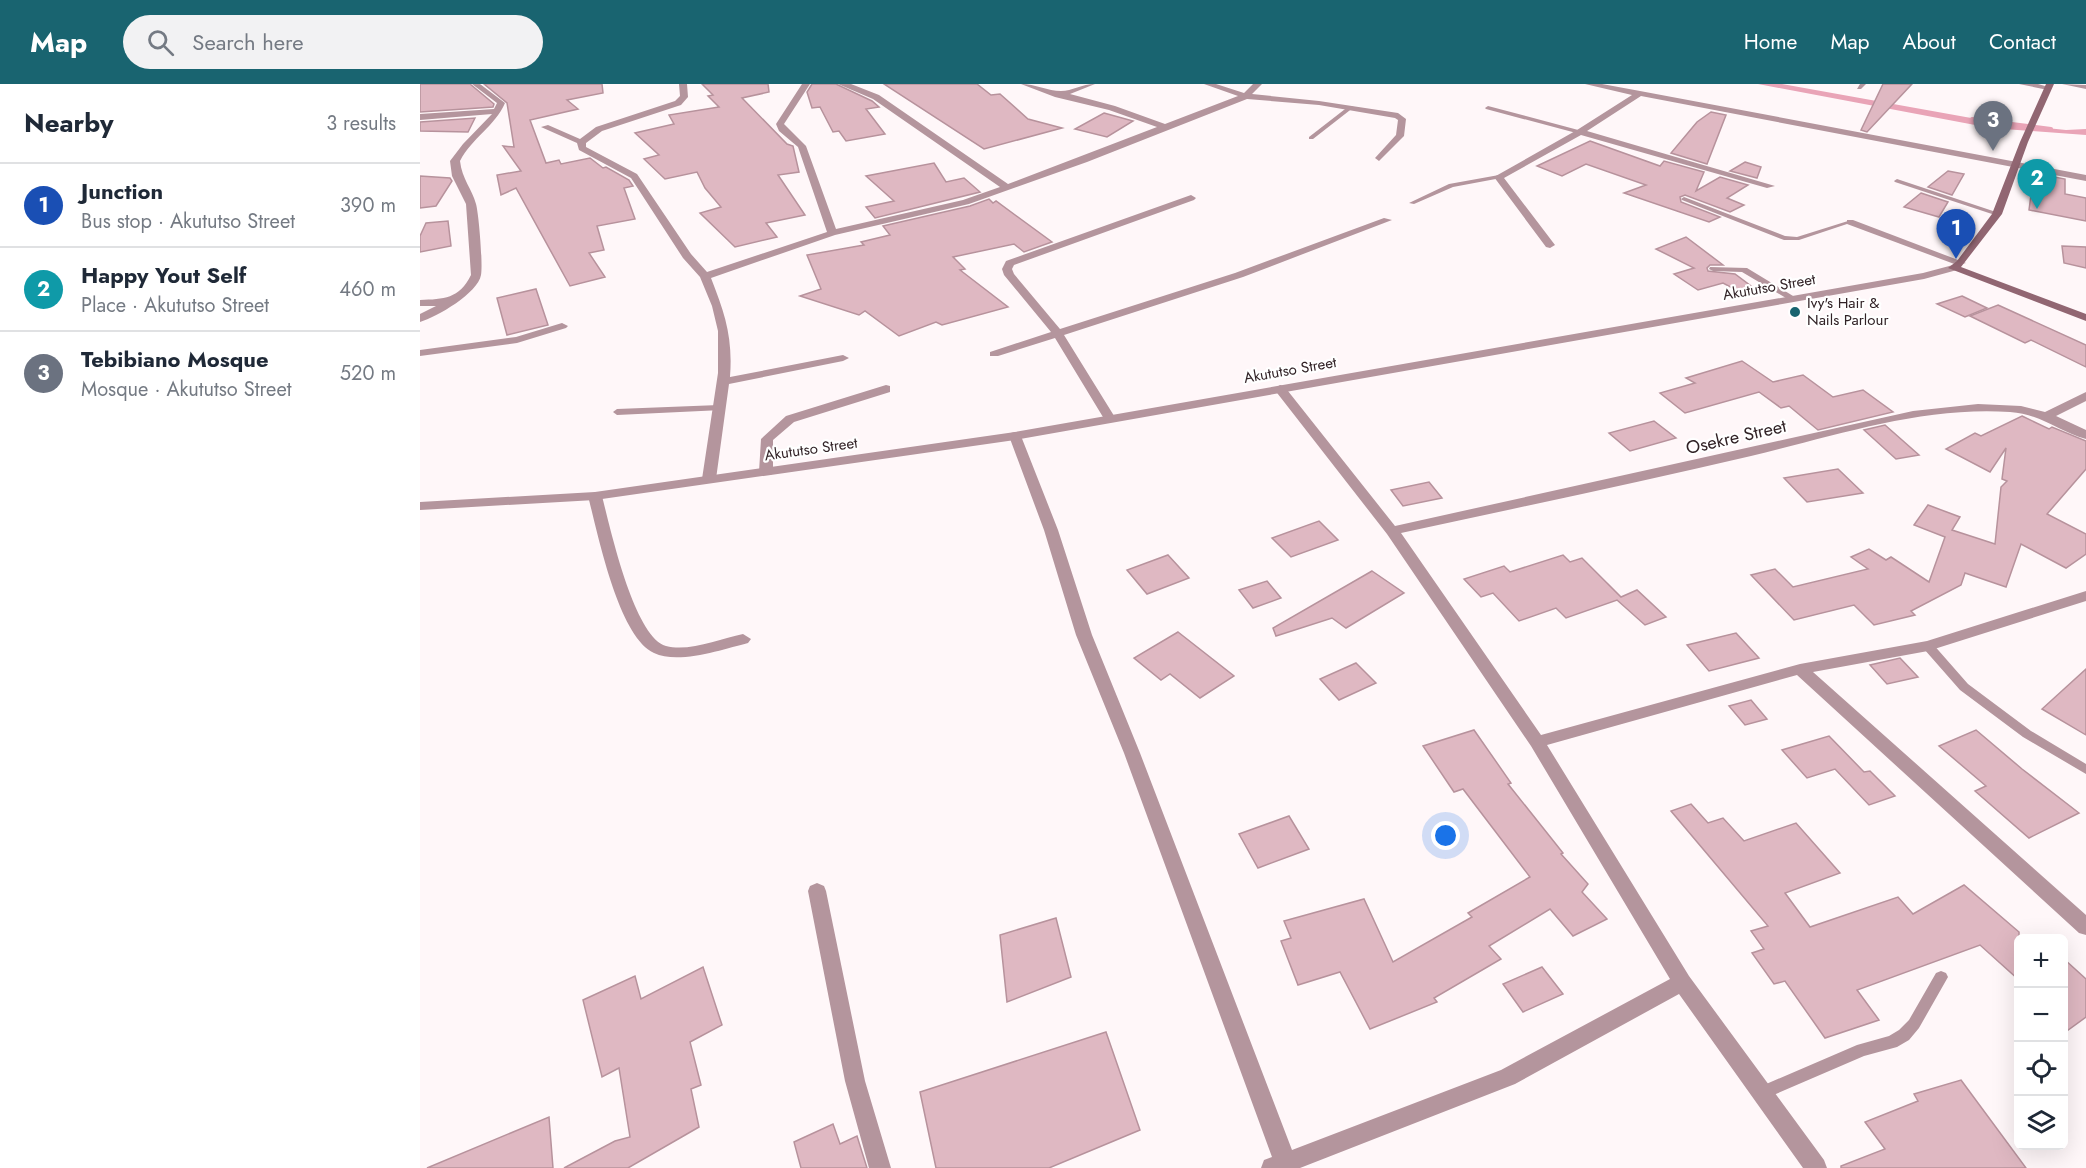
<!DOCTYPE html>
<meta charset="utf-8">
<style>
:root{--surface:#fff;--page:#f2f2f3;--text:#1f2937;--muted:#747a83;--line:#e0e1e3;--accent:#196470}
body{margin:0;font-family:Jost,sans-serif;background:var(--page);color:var(--text)}
.controls{position:absolute;right:18px;bottom:18px;display:grid;overflow:hidden;border-radius:9px;box-shadow:0 6px 24px #0002}
.controls button{width:54px;height:54px;display:grid;place-items:center;padding:0;border:0;border-bottom:2px solid var(--line);background:var(--surface);color:var(--text);font:30px sans-serif}
.you{position:absolute;left:1026px;top:752px;width:21px;height:21px;margin:-15px;border:4px solid #fff;border-radius:50%;background:#1a73e8;box-shadow:0 0 0 9px #1a73e833}
.badge{display:grid;place-items:center;width:39px;height:39px;border-radius:50%;background:var(--accent);color:#fff;font-size:20px;font-weight:700}
.pin{position:absolute;translate:-50% -50px;filter:drop-shadow(0 2px 3px #0008)}
.pin::after{content:'';position:absolute;top:32px;width:21px;height:18px;background:inherit;clip-path:polygon(0 0,100% 0,50% 100%)}
.list{margin:0;padding:0;list-style:none}
h2{display:flex;justify-content:space-between;align-items:center;height:78px;margin:0;padding:0 24px;font-size:26px}
h2 small{font-size:20px;font-weight:400;color:var(--muted)}
.list li{display:grid;grid-template-columns:39px 1fr auto;gap:18px;align-items:center;box-sizing:border-box;height:84px;padding:0 24px;border-top:2px solid var(--line)}
.list b{display:block;font-size:22px;white-space:nowrap}
.list p{margin:0;font-size:20px;white-space:nowrap;color:var(--muted)}
.list em{font-size:20px;font-style:normal;color:var(--muted)}
.icon{flex:none;width:33px;height:33px;fill:none;stroke:currentColor;stroke-width:2;stroke-linecap:round;stroke-linejoin:round}
.map{position:relative;flex:none;width:1666px;height:1084px;overflow:hidden}
header{display:flex;align-items:center;gap:36px;box-sizing:border-box;height:84px;padding:0 30px;background:var(--accent);color:#fff}
header strong{font-size:28px}
nav{display:flex;gap:33px;margin-inline-start:auto;font-size:21px}
.search{width:420px;height:54px;background:var(--page);display:flex;align-items:center;gap:15px;box-sizing:border-box;padding:0 21px;border-radius:33px;color:var(--muted);font-size:22px}
main{display:flex}
aside{flex:1;background:var(--surface)}
.map>svg:first-child{display:block}
.water{fill:#e9a4b7}
.lines{fill:none;stroke-linecap:round;stroke-linejoin:round}
.stream{stroke:#e9a4b7;stroke-width:4}
.building{fill:#dfb8c2;stroke:#b7929c;stroke-width:1.5}
.service{fill:#b4959d;fill-rule:evenodd}
.minor{fill:#b4959d;fill-rule:evenodd}
.tertiary{fill:#b4959d;fill-rule:evenodd}
.secondary{fill:#916672;fill-rule:evenodd}
.poi-dot{fill:#196470;stroke:#fff;stroke-width:2}
.labels{text-anchor:middle;dominant-baseline:central;stroke-width:4.5;stroke-linejoin:round;paint-order:stroke}
.far-street-label{font-size:15px;fill:#312226;stroke:#fff}
.far-poi-label{font-size:15px;fill:#312226;stroke:#fff;text-anchor:start}
.street-label{font-size:18px;fill:#312226;stroke:#fff}
</style>
<header>
<strong>Map</strong>
<div class="search"><svg class="icon" aria-label="search" viewBox="0 0 24 24"><circle cx="10" cy="10" r="6"/><path d="M15 15l6 6"/></svg>Search here</div>
<nav><a>Home</a><a>Map</a><a>About</a><a>Contact</a></nav>
</header>
<main>
<aside>
<h2>Nearby<small>3 results</small></h2>
<ul class="list">
<li><span class="badge" style="background:#1a4fb4">1</span><div><b>Junction</b><p>Bus stop · Akututso Street</p></div><em>390 m</em></li>
<li><span class="badge" style="background:#0f9aa8">2</span><div><b>Happy Yout Self</b><p>Place · Akututso Street</p></div><em>460 m</em></li>
<li><span class="badge" style="background:#6b7280">3</span><div><b>Tebibiano Mosque</b><p>Mosque · Akututso Street</p></div><em>520 m</em></li>
</ul>
</aside>
<div class="map">
<svg width="1666" height="1084" viewBox="0 0 1666 1084">
<rect width="100%" height="100%" fill="#fff7f9"/>
<path class="water" d="M1338 0H1362L1579 39 1646 46 1666 45V51L1571 44Z"/>
<g class="lines">
<path class="stream" d="M1552 35 1631 45"/>
</g>
<g class="building">
<path d="M0 0H50L74 20 73 23 0 28Z"/>
<path d="M64 0H182L183 9 147 16 158 25 110 36 126 79 139 76 141 80 170 74 183 84 186 83 209 96 213 102 204 104 215 135 177 142 184 166 169 169 185 193 150 202 96 104 81 111 77 91 101 87 83 62 94 63 87 19Z"/>
<path d="M282 0H348L349 8 322 14 367 60 373 62 379 88 358 91 385 131 346 139 357 153 315 163 280 129 301 123 285 104 277 88 245 95 224 75 239 71 215 49 254 40 249 31 299 23 288 12 293 11Z"/>
<path d="M392 0H416L452 17 459 23 446 25 465 50 426 57 419 47 413 48 400 23 392 24 387 8Z"/>
<path d="M464 0H557L571 11 580 10 608 35 642 44 564 65Z"/>
<path d="M1463 0H1492L1447 48 1441 46Z"/>
<path d="M1291 28 1306 31 1287 80 1251 69 1277 38Z"/>
<path d="M684 29 713 37 687 53 655 45Z"/>
<path d="M55 34 48 48 0 47V38Z"/>
<path d="M1170 57 1240 82 1244 77 1284 88 1276 107 1300 93 1328 101 1307 114 1324 121 1310 128 1265 111 1260 113 1261 118 1300 133 1289 138 1204 109 1226 101 1166 80 1142 92 1117 82Z"/>
<path d="M1325 78 1341 83 1337 94 1310 87Z"/>
<path d="M514 79 526 98 544 94 560 108 455 134 446 123 474 117 446 92Z"/>
<path d="M1528 87 1544 90 1532 111 1508 103Z"/>
<path d="M1614 89 1645 95V110L1666 114V137L1609 126Z"/>
<path d="M0 92 30 94 32 97 16 122 0 124Z"/>
<path d="M1501 109 1528 118 1519 133 1484 123Z"/>
<path d="M569 115 573 119 576 117 632 158 604 168 594 160 533 173 545 185 540 186 588 223 522 241 516 238 479 252 445 227 439 231 380 212 401 205 387 171 444 161 441 158 470 151 463 142 550 122Z"/>
<path d="M28 137 31 162 0 168V152L6 139Z"/>
<path d="M1266 153 1303 181H1290L1287 184 1288 187 1315 190 1331 202 1326 211 1303 199 1278 206 1254 190 1274 184 1236 165Z"/>
<path d="M1642 162 1666 163V184L1644 179Z"/>
<path d="M116 205 128 241 87 251 77 214Z"/>
<path d="M1542 212 1567 224 1545 233 1517 220Z"/>
<path d="M1578 221 1666 261V283L1611 256 1605 259 1550 232Z"/>
<path d="M1322 277 1353 298 1383 291 1413 313 1443 306 1473 328 1398 346 1369 322 1361 324 1339 308 1265 329 1240 309 1275 299 1266 294Z"/>
<path d="M1602 332 1629 345 1632 343 1666 357V385L1627 430 1666 450V470L1646 484 1601 460 1586 503 1545 489 1541 501 1491 527 1495 531 1454 541 1434 521 1374 536 1331 491 1355 485 1373 503 1448 485 1431 473 1449 465 1466 476 1471 473 1509 498 1525 453 1494 441 1508 421 1540 433 1532 446 1575 460 1581 403 1587 397 1582 395 1586 364 1570 388 1526 365 1555 349 1561 352Z"/>
<path d="M1234 337 1256 354 1210 367 1189 349Z"/>
<path d="M1465 341 1499 371 1476 375 1444 346Z"/>
<path d="M1418 385 1443 409 1387 418 1364 394Z"/>
<path d="M1009 398 1022 414 983 422 971 406Z"/>
<path d="M899 437 918 456 871 473 852 454Z"/>
<path d="M748 471 769 494 727 510 707 486Z"/>
<path d="M1143 471 1150 478 1162 474 1201 513 1217 506 1246 533 1225 541 1197 516 1146 534 1136 524 1099 537 1073 509 1061 513 1044 495 1084 482 1090 488Z"/>
<path d="M952 487 984 509 926 544 912 534 856 552 853 544Z"/>
<path d="M847 497 861 514 833 524 819 506Z"/>
<path d="M758 548 814 592 780 614 750 590 741 596 714 574Z"/>
<path d="M1316 549 1339 574 1289 587 1267 561Z"/>
<path d="M1480 574 1498 593 1467 600 1450 581Z"/>
<path d="M936 579 956 599 919 616 900 595Z"/>
<path d="M1666 585V651L1622 625Z"/>
<path d="M1331 616 1347 635 1325 641 1309 622Z"/>
<path d="M1054 646 1091 699 1088 700 1143 769 1141 770 1168 800 1162 808 1187 835 1153 852 1130 825 1069 862 1081 875 1014 914 1017 918 950 945 920 888 878 901 861 857 871 854 864 837 944 815 973 878 1052 833 1048 829 1110 793 1043 705 1034 708 1003 662Z"/>
<path d="M1556 646 1602 685 1659 729 1609 754 1555 707 1566 702 1519 662Z"/>
<path d="M1409 652 1444 688 1450 687 1475 712 1449 721 1415 685 1387 694 1362 666Z"/>
<path d="M1271 720 1288 739 1303 734 1324 757 1376 739 1420 789 1365 809 1390 843 1478 813 1493 830 1544 801 1599 848V896L1560 861 1437 906 1459 936 1405 954 1365 897 1354 900 1332 869 1344 865 1331 847 1348 842 1251 727Z"/>
<path d="M869 732 889 765 838 784 819 750Z"/>
<path d="M636 834 651 893 587 918 580 851Z"/>
<path d="M1644 875 1666 895V933L1644 949Z"/>
<path d="M283 883 302 941 270 958 281 1001 271 1005 279 1043 208 1084H144L195 1057 210 1053 199 984 182 993 163 916 215 892 221 915Z"/>
<path d="M1122 883 1143 910 1103 928 1083 900Z"/>
<path d="M686 948 720 1046 629 1084H516L500 1008Z"/>
<path d="M1541 996 1606 1084H1421V1082L1465 1065 1445 1038 1498 1017 1494 1010Z"/>
<path d="M129 1033 133 1084H7Z"/>
<path d="M413 1040 420 1060 437 1052 447 1084H381L374 1058Z"/>
</g>
<g class="lines">
<g class="service">
<path d="M1440 0H1446L1441 5H1437Z"/>
<path d="M929 22 934 23 893 55H889V53Z"/>
<path d="M1068 22 1162 47 1163 48 1160 50 1066 25 1065 24Z"/>
<path d="M1079 91 1082 93 1081 94 1033 103 994 120 989 119 1029 100Z"/>
<path d="M1477 95 1579 129 1580 130 1575 131 1475 98 1474 97Z"/>
<path d="M1264 113 1365 152 1377 153 1428 137 1433 138 1379 156H1364L1262 116 1261 115Z"/>
<path d="M1290 183 1327 184 1378 215 1371 217 1322 188 1293 187 1289 185Z"/>
<path d="M299 321 302 322V326L197 331 193 328 197 325Z"/>
<path d="M1508 558 1512 559 1548 600 1611 647 1666 680V690L1603 653 1540 606 1504 565 1503 562Z"/>
<path d="M1521 887 1526 889 1528 893 1499 944 1489 956 1477 963 1444 972 1342 1016 1337 1014 1335 1009 1337 1004 1437 961 1469 952 1479 946 1489 936 1516 889Z"/>
</g>
<g class="minor">
<path d="M52 0H60L85 19C75 42 52 54 40 77 42 95 52 105 56 120 59 131 63 181 61 191 58 209 17 233 0 238V230L16 222H0V216C24 215 39 215 51 191L46 120 32 92 30 77 43 60 72 30 0 36V30L74 25 77 19Z"/>
<path d="M259 0H267L268 13 261 21 182 47 166 59V63L217 90 271 170 287 188 407 148 378 63 359 47 356 40 382 0H390L364 40 386 62 416 145 543 116 580 103 453 15 418 0H431L459 11 588 100 737 43 689 26 635 13 601 0C615 0 628 7 641 7 652 7 662 0 675 0L650 10 695 22 745 40 818 12 784 0H796L824 9 833 0H842L832 10 899 17 978 29 986 35 984 52 959 77 955 74 976 51 978 36 975 34 899 21 827 15 667 78 549 120 415 151 291 194C305 230 313 253 310 293L423 271 429 274 423 277 309 300 296 395 289 399 282 395 298 289V247L292 222 280 193 263 174 211 94 159 66 157 59 121 43 128 41 160 55 176 43 255 17 260 12Z"/>
<path d="M1165 0H1182L1220 7 1666 91V97L1221 12 1167 47 1355 102 1347 104 1161 51 1084 94 1135 161 1130 164 1126 163 1074 93 1157 46 1212 11Z"/>
<path d="M1599 0H1618L1632 4 1628 6Z"/>
<path d="M1642 0 1666 1V5Z"/>
<path d="M771 111 776 114 774 116 594 181 592 185 594 190 640 245 815 189 964 134 972 136 823 193 644 251 696 335 694 338H686L635 254 578 272H570V268L631 248 584 191 582 185 586 177Z"/>
<path d="M1427 136H1433L1546 179 1537 181 1427 140Z"/>
<path d="M142 239 148 242 146 244 97 259 0 272V266L96 253Z"/>
<path d="M466 301 470 302V308L374 338 353 356V388L351 391H341L339 388 341 355 366 332Z"/>
<path d="M860 301 864 302 975 442 1493 327 1558 320 1601 322 1625 328 1666 308V317L1636 332 1666 346V355C1639 348 1621 330 1590 328 1502 322 1415 352 1331 372 1215 399 1097 424 981 449L1121 651 1380 580 1507 557 1666 507V517L1508 567 1393 588 1666 831V851L1659 849 1377 591 1127 661 1269 892 1404 1076 1407 1084H1383L1259 910 1095 1000 880 1084H841L844 1076 852 1073 704 669 656 551 624 446 589 352 591 349 595 348 601 352 638 446 672 551 720 669 872 1066 1081 986 1250 895 1111 662 967 450 854 305Z"/>
<path d="M175 408 182 412C190 443 214 553 246 562 269 568 300 555 323 550L331 555 328 559C304 565 258 581 234 569 198 552 178 450 168 412Z"/>
<path d="M397 799 404 802 406 807 445 997 471 1084H449L425 997 388 807 390 802Z"/>
</g>
<path class="tertiary" d="M1533 181 1538 184 1537 186 1504 195 595 356 175 416 0 426V418L175 408 595 348 1503 189Z"/>
<path class="secondary" d="M1626 0H1634L1608 58 1582 130 1541 183 1666 230V237L1528 184 1537 177 1572 130 1600 58Z"/>
</g>
<circle class="poi-dot" cx="1375" cy="228" r="6"/>
<g class="labels">
<g class="far-street-label">
<text transform="translate(1349 203) rotate(-10)">Akututso Street</text>
<text transform="translate(870 286) rotate(-10)">Akututso Street</text>
<text transform="translate(391 365) rotate(-8)">Akututso Street</text>
</g>
<g class="far-poi-label">
<text x="1387" y="219">Ivy's Hair &amp;<tspan x="1387" dy="17">Nails Parlour</tspan></text>
</g>
<g class="street-label">
<text transform="translate(1316 353) rotate(-13)">Osekre Street</text>
</g>
</g>
</svg>
<div class="controls">
<button>+</button>
<button>−</button>
<button><svg class="icon" aria-label="locate" viewBox="0 0 24 24"><circle cx="12" cy="12" r="6"/><path d="M12 2v4M12 18v4M2 12h4M18 12h4"/></svg></button>
<button><svg class="icon" aria-label="layers" viewBox="0 0 24 24"><path d="M12 4l9 5-9 5-9-5zM3 14l9 5 9-5"/></svg></button>
</div>
<div class="you"></div>
<div class="pin badge" style="left:1536px;top:175px;background:#1a4fb4">1</div>
<div class="pin badge" style="left:1617px;top:125px;background:#0f9aa8">2</div>
<div class="pin badge" style="left:1573px;top:67px;background:#6b7280">3</div>
</div>
</main>
